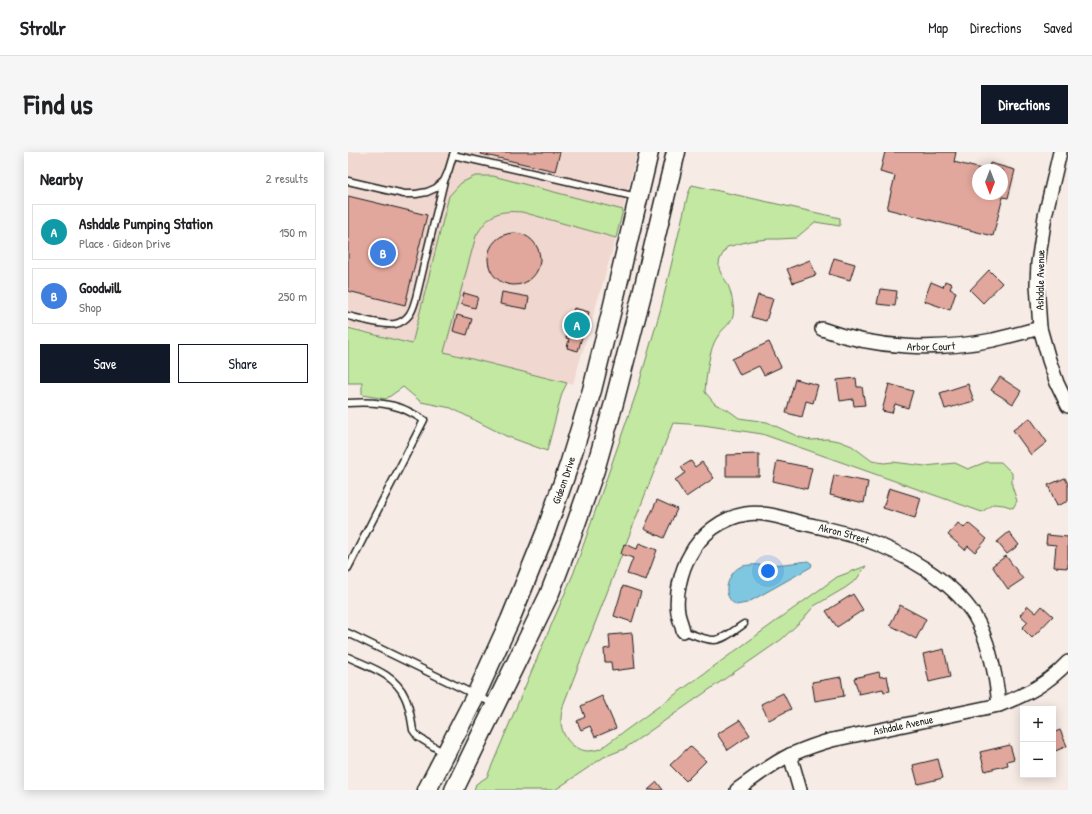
<!DOCTYPE html>
<meta charset="utf-8">
<style>
:root{--surface:#fff;--page:#f6f6f6;--text:#202124;--muted:#757577;--line:#e0e0e0;--accent:#111827}
body{margin:0;font-family:"Patrick Hand",sans-serif;background:var(--page);color:var(--text)}
.controls{position:absolute;right:12px;bottom:12px;display:grid;overflow:hidden;border-radius:0px;box-shadow:0 2px 10px #0003}
.controls button{width:36px;height:36px;display:grid;place-items:center;padding:0;border:0;border-bottom:1px solid var(--line);background:var(--surface);color:var(--text);font:20px sans-serif}
.compass{position:absolute;left:624px;top:12px;width:36px;height:36px;border-radius:50%;background:var(--surface);box-shadow:0 2px 10px #0003;rotate:180deg}
.you{position:absolute;left:420px;top:419px;width:14px;height:14px;margin:-10px;border:3px solid #fff;border-radius:50%;background:#1a73e8;box-shadow:0 0 0 6px #1a73e833}
.badge{display:grid;place-items:center;width:26px;height:26px;border-radius:50%;background:var(--accent);color:#fff;font-size:13px;font-weight:700}
.pin{position:absolute;translate:-50% -50%;border:2px solid #fff;box-shadow:0 1px 4px #0006}
.list{margin:0;padding:0;list-style:none}
h2{display:flex;justify-content:space-between;align-items:center;height:52px;margin:0;padding:0 16px;font-size:17px}
h2 small{font-size:13px;font-weight:400;color:var(--muted)}
.list li{display:grid;grid-template-columns:26px 1fr auto;gap:12px;align-items:center;box-sizing:border-box;height:56px;margin:0 8px 8px;padding:0 8px;border:1px solid var(--line);border-radius:0px}
.list b{display:block;font-size:15px;white-space:nowrap}
.list p{margin:0;font-size:13px;white-space:nowrap;color:var(--muted)}
.list em{font-size:13px;font-style:normal;color:var(--muted)}
.actions{display:flex;gap:8px;padding:12px 16px}
.actions a{flex:1;padding:9px 0;border:1px solid var(--accent);border-radius:0px;text-align:center;font-size:14px;color:var(--accent)}
.actions .main{background:var(--accent);color:#fff}
.map{position:relative;flex:none;width:720px;height:638px;overflow:hidden;border-radius:0px}
header{display:flex;align-items:center;gap:24px;box-sizing:border-box;height:56px;padding:0 20px;background:var(--surface);border-bottom:1px solid var(--line)}
header strong{font-size:19px}
nav{display:flex;gap:22px;margin-inline-start:auto;font-size:14px}
.intro{display:flex;align-items:center;justify-content:space-between;box-sizing:border-box;height:96px;padding:0 24px}
h1{margin:0;font-size:28px}
.button{padding:10px 18px;border-radius:0px;background:var(--accent);color:#fff;font-size:14px;font-weight:700}
main{display:flex;gap:24px;padding:0 24px}
aside{flex:1;background:var(--surface);border-radius:0px;box-shadow:0 2px 10px #0003}
.map>svg:first-child{display:block}
.built{fill:#f0d7cf}
.green{fill:#c2e8a2;stroke:#6f825f}
.water{fill:#7fc7e0;stroke:#578392}
.building{fill:#e1a79c;stroke:#1c1c1c}
.lines{fill:none;stroke-linecap:round;stroke-linejoin:round}
.lane-casing{stroke:#1c1c1c;stroke-width:9}
.street-casing{stroke:#1c1c1c;stroke-width:16}
.secondary-casing{stroke:#1c1c1c;stroke-width:21}
.lane{stroke:#fdfcf7;stroke-width:6}
.street{stroke:#fdfcf7;stroke-width:13}
.secondary{stroke:#fdfcf7;stroke-width:18}
.labels{text-anchor:middle;dominant-baseline:central;stroke-width:4;stroke-linejoin:round;paint-order:stroke}
.street-label{font-size:11px;fill:#1c1c1c;stroke:#fdfcf7}
</style>
<header>
<strong>Strollr</strong>
<nav><a>Map</a><a>Directions</a><a>Saved</a></nav>
</header>
<div class="intro"><h1>Find us</h1><a class="button">Directions</a></div>
<main>
<aside>
<h2>Nearby<small>2 results</small></h2>
<ul class="list">
<li><span class="badge" style="background:#0f9aa8">A</span><div><b>Ashdale Pumping Station</b><p>Place · Gideon Drive</p></div><em>150 m</em></li>
<li><span class="badge" style="background:#3f7fe0">B</span><div><b>Goodwill</b><p>Shop</p></div><em>250 m</em></li>
</ul>
<div class="actions"><a class="main">Save</a><a>Share</a></div>
</aside>
<div class="map">
<svg width="720" height="638" viewBox="0 0 720 638">
<rect width="100%" height="100%" fill="#f7ebe5"/>
<filter id="ink" filterUnits="userSpaceOnUse"><feTurbulence type="fractalNoise" baseFrequency=".025" numOctaves="2"/><feDisplacementMap in="SourceGraphic" scale="8" xChannelSelector="R" yChannelSelector="G"/><feConvolveMatrix kernelMatrix="1 2 1 2 8 2 1 2 1" color-interpolation-filters="sRGB"/></filter>
<g filter="url(#ink)">
<g class="built">
<path d="M0 0H289L275 58 145 24 101 44 64 192 0 174Z"/>
<path d="M160 59 174 60 268 86 225 232 96 200 128 84 135 72 145 63Z"/>
</g>
<g class="green">
<path d="M127 24H145L275 58 268 86 174 60C149 58 141 62 128 84L96 200 219 231 214 241 199 299 158 284 103 256 73 250 55 235 38 247 14 243V231H0V176L64 192 101 44 113 31Z"/>
<path d="M344 33 492 66V74L467 70 448 86 431 87H421L402 89 379 95C376 100 371 107 371 112 370 120 376 125 379 131 383 138 387 157 385 164 382 173 374 177 370 184 361 195 358 226 357 240L367 252 380 258 391 266 419 270 451 285 463 288 479 287 491 289 504 294 524 309 536 311 545 310 577 314 607 311 620 317 638 310H653L664 321V334L669 349 665 356 656 353 645 352 634 360 414 282 355 273 325 271 216 551C215 556 213 561 213 566 212 582 223 598 240 599 244 599 248 598 252 597L489 425 518 414 508 428 497 436 466 454 455 467 434 487 276 597 256 605 207 638H126L128 632 139 625 173 544 226 420 288 242 313 156 340 42Z"/>
</g>
<path class="water" d="M460 409 464 412 463 415 399 451 388 453C382 449 378 443 379 435 380 428 385 418 392 415 399 412 409 413 416 413 431 413 445 411 460 409Z"/>
<g class="building">
<path d="M134 0H212L207 19 133 2Z"/>
<path d="M537 0H608L606 10 637 18H630V42H654V18H641L642 11 667 18 660 46 655 45 645 84 539 57 547 24 532 20Z"/>
<path d="M0 44 79 63 57 153 0 139Z"/>
<circle cx="166" cy="107" r="26"/>
<path d="M486 106 507 112 502 128 481 122Z"/>
<path d="M462 108 468 123 445 131 439 117Z"/>
<path d="M641 118 654 131 635 151 622 138Z"/>
<path d="M597 129 604 132 602 137 608 140 602 158 576 149 583 130 595 135Z"/>
<path d="M532 137 549 139 547 154 529 152Z"/>
<path d="M154 140 181 145 179 157 152 152Z"/>
<path d="M116 141 130 145 127 156 113 152Z"/>
<path d="M410 143 425 147 418 169 403 165Z"/>
<path d="M226 156 241 160 230 199 219 196 221 187 218 186Z"/>
<path d="M109 163 124 167 119 183 105 179Z"/>
<path d="M421 190 433 215 416 223 411 214 392 223 384 207Z"/>
<path d="M652 225 673 239 665 252 643 238Z"/>
<path d="M508 226 509 235H514L517 253 506 254 505 247 492 249 489 228Z"/>
<path d="M447 227 470 233 465 251 458 249 454 265 438 261Z"/>
<path d="M541 232 565 239 560 256 547 252 544 261 534 259Z"/>
<path d="M620 232 626 249 597 257 592 241Z"/>
<path d="M682 266 699 290 683 303 665 278Z"/>
<path d="M411 302V324H378V303Z"/>
<path d="M343 309 347 315 354 310 366 326 338 345 327 328 337 321 333 315Z"/>
<path d="M429 309 464 316 459 337 425 329Z"/>
<path d="M486 323 520 330 516 351 482 343Z"/>
<path d="M717 326 720 332V349L709 354 700 333Z"/>
<path d="M541 336 573 346 567 366 535 356Z"/>
<path d="M309 348 329 357 316 386 296 377Z"/>
<path d="M610 371 616 376 620 371 639 387 627 400 620 394 617 398 600 383Z"/>
<path d="M661 380 671 393 659 402 649 390Z"/>
<path d="M699 383 720 385V416L706 415 708 393 698 392Z"/>
<path d="M291 391 309 398 298 428 279 422 285 406 273 402 276 392 289 397Z"/>
<path d="M658 404 675 427 660 437 644 414Z"/>
<path d="M275 434 293 440 284 470 266 464Z"/>
<path d="M505 442 515 458 489 475 478 459Z"/>
<path d="M552 453 578 467 568 487 542 473Z"/>
<path d="M680 454 688 461 694 454 705 464 684 486 674 476 680 470 672 463Z"/>
<path d="M284 481 287 516 264 519 263 510H257L256 497 262 496 261 483Z"/>
<path d="M596 497 602 525 581 530 575 502Z"/>
<path d="M531 520 532 525 539 524 542 539 536 540 535 537 511 542 506 526Z"/>
<path d="M493 525 496 544 467 549 464 530Z"/>
<path d="M435 541 443 557 421 568 413 552Z"/>
<path d="M254 544 268 576 247 585 242 574 233 578 229 569 237 565 233 554Z"/>
<path d="M392 568 402 583 380 598 369 582Z"/>
<path d="M712 578 719 594 705 600V581Z"/>
<path d="M662 593 666 607 659 609 660 613 637 619 632 600Z"/>
<path d="M342 594 358 609 338 629 322 613Z"/>
<path d="M590 607 595 626 570 632 565 613Z"/>
<path d="M309 630 315 638H300Z"/>
</g>
<g class="lines">
<g class="lane-casing">
<g id="lane">
<path d="M105 3 289 45"/>
<path d="M0 29 56 42H68L79 40 88 36 96 29 100 20 106 0"/>
<path d="M0 164C12 167 36 174 47 172 52 171 58 167 61 163 65 158 66 152 68 146L96 29"/>
<path d="M0 251C18 250 36 250 53 256 61 259 69 264 76 268L0 416"/>
<path d="M335 479C345 482 356 488 366 488 376 488 388 477 396 472"/>
<path d="M0 481 146 552"/>
<path d="M0 505C21 515 47 522 57 545 62 555 63 567 65 578L70 585 96 601"/>
</g>
</g>
<g class="street-casing">
<g id="street">
<path d="M712 0 697 64 690 111 689 132 692 176 701 208 709 231 720 254"/>
<path id="s1" d="M474 177C528 197 589 199 645 188 661 184 677 180 692 176"/>
<path id="s2" d="M335 479C334 473 331 467 330 461 327 444 333 418 342 403 353 382 374 366 398 362 417 359 437 367 454 371 475 376 496 380 516 387 555 401 603 427 626 463 642 490 648 523 651 553"/>
<path d="M442 603 452 638"/>
<path id="s3" d="M389 638C406 626 423 612 442 603 456 597 469 592 484 588L651 553C680 542 699 532 720 510"/>
</g>
</g>
<g class="secondary-casing">
<g id="secondary">
<path id="s4" d="M79 638 128 543 162 468 198 379 221 313 244 238 264 157 301 0"/>
<path d="M106 638 201 443 224 383 247 318 266 251 295 138 328 0"/>
</g>
</g>
<use href="#lane" class="lane"/>
<use href="#street" class="street"/>
<use href="#secondary" class="secondary"/>
</g>
</g>
<g class="labels">
<g class="street-label">
<text transform="translate(692 128) rotate(-89)">Ashdale Avenue</text>
<text stroke="none"><textPath href="#s1" startOffset="111">Arbor Court</textPath></text>
<text stroke="none"><textPath href="#s4" startOffset="339">Gideon Drive</textPath></text>
<text stroke="none"><textPath href="#s2" startOffset="251">Akron Street</textPath></text>
<text stroke="none"><textPath href="#s3" startOffset="181">Ashdale Avenue</textPath></text>
</g>
</g>
</svg>
<div class="controls">
<button>+</button>
<button>−</button>
</div>
<svg class="compass" viewBox="-18 -18 36 36"><path d="M0-13l5 13h-10z" fill="#e53935"/><path d="M0 13l5-13h-10z" fill="#757577"/></svg>
<div class="you"></div>
<div class="pin badge" style="left:229px;top:173px;background:#0f9aa8">A</div>
<div class="pin badge" style="left:35px;top:101px;background:#3f7fe0">B</div>
</div>
</main>
